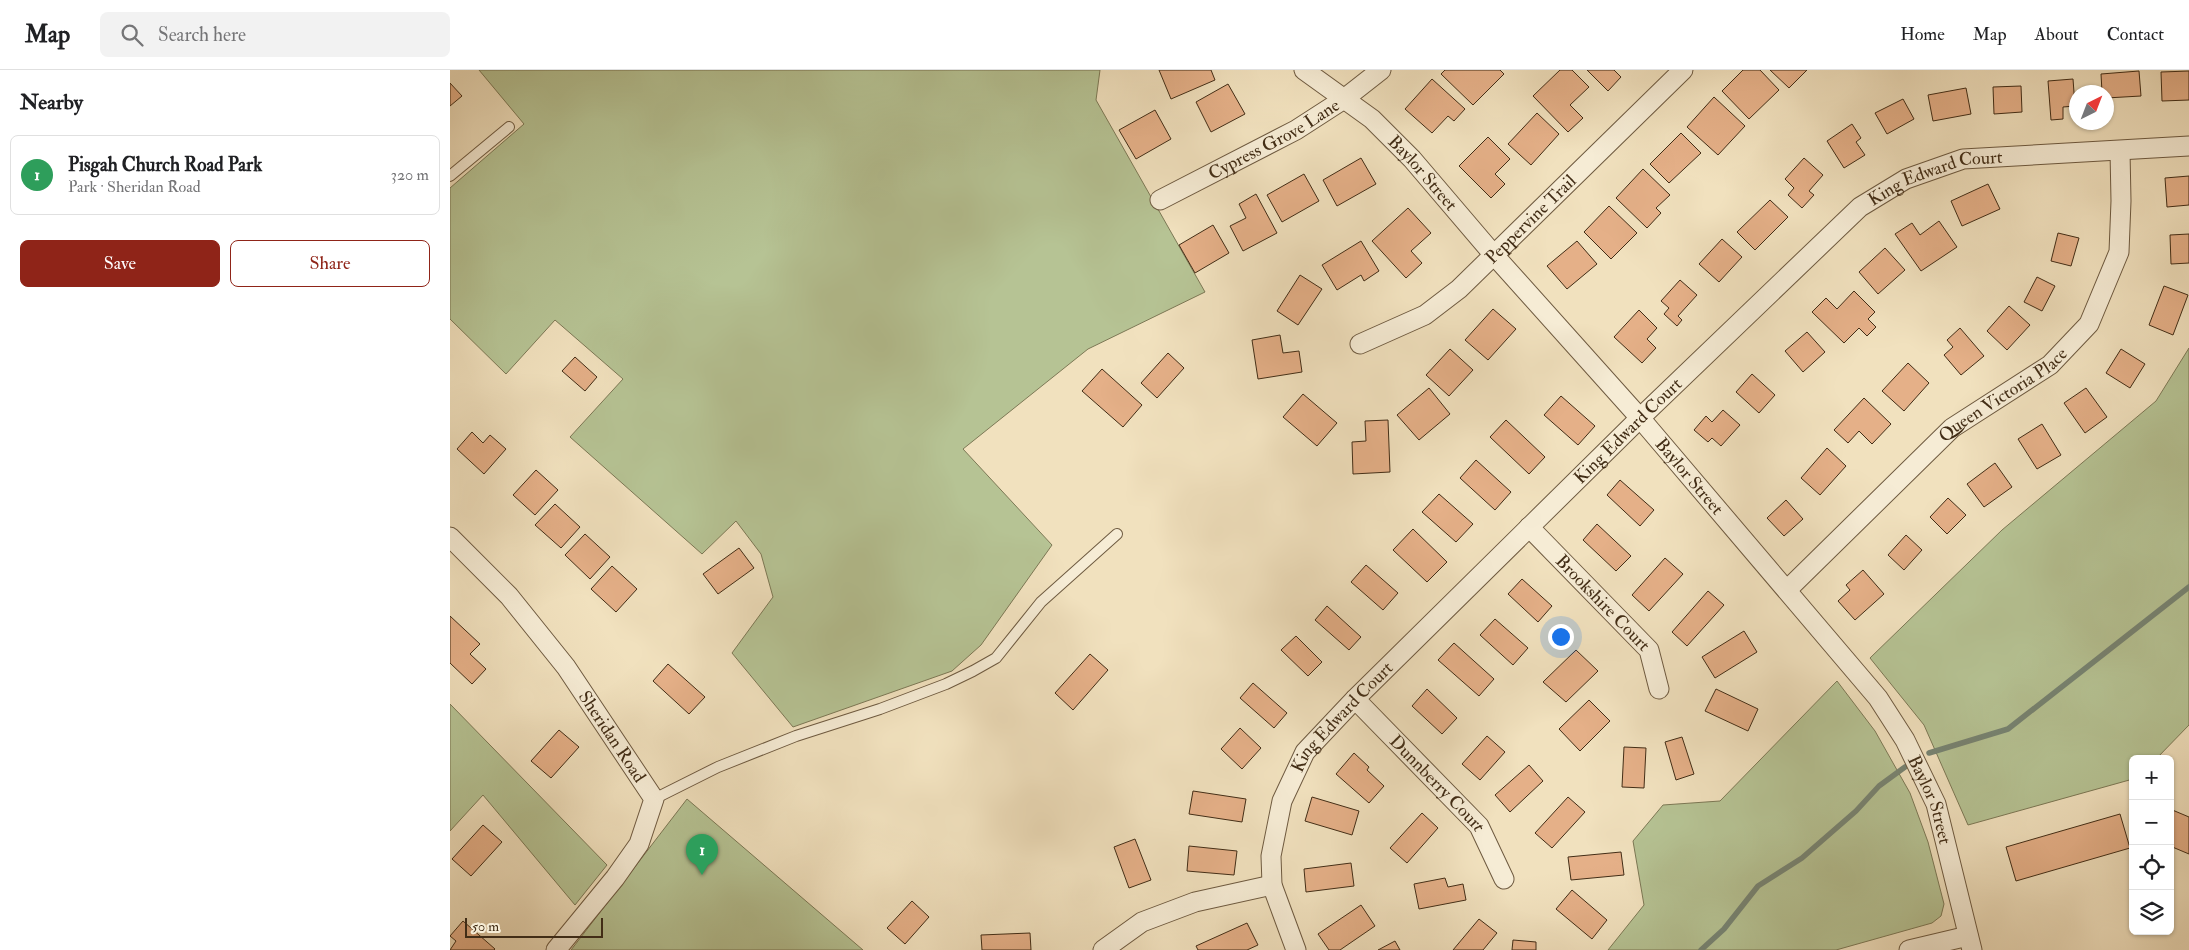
<!DOCTYPE html>
<meta charset="utf-8">
<style>
:root{--surface:#fff;--page:#f2f2f2;--text:#202124;--muted:#757577;--line:#e0e0e0;--accent:#8f2418}
body{margin:0;font-family:"IM FELL Double Pica",serif;background:var(--page);color:var(--text)}
.controls{position:absolute;right:15px;bottom:15px;display:grid;overflow:hidden;border-radius:8px;box-shadow:0 1px 4px #0004}
.controls button{width:45px;height:45px;display:grid;place-items:center;padding:0;border:0;border-bottom:1px solid var(--line);background:var(--surface);color:var(--text);font:25px sans-serif}
.compass{position:absolute;left:1619px;top:15px;width:45px;height:45px;border-radius:50%;background:var(--surface);box-shadow:0 1px 4px #0004;rotate:42deg}
.scale{position:absolute;left:15px;bottom:12px;width:138px;box-sizing:border-box;padding-left:5px;border:2px solid #422d16;border-top:0;font-size:14px;line-height:18px;white-space:nowrap;color:#422d16;-webkit-text-stroke:4px #f6ecd5;paint-order:stroke}
.you{position:absolute;left:1110px;top:566px;width:18px;height:18px;margin:-12px;border:4px solid #fff;border-radius:50%;background:#1a73e8;box-shadow:0 0 0 8px #1a73e833}
.badge{display:grid;place-items:center;width:32px;height:32px;border-radius:50%;background:var(--accent);color:#fff;font-size:16px;font-weight:700}
.pin{position:absolute;translate:-50% -41px;filter:drop-shadow(0 1px 2px #0008)}
.pin::after{content:'';position:absolute;top:26px;width:18px;height:15px;background:inherit;clip-path:polygon(0 0,100% 0,50% 100%)}
.list{margin:0;padding:0;list-style:none}
h2{display:flex;justify-content:space-between;align-items:center;height:65px;margin:0;padding:0 20px;font-size:21px}
h2 small{font-size:16px;font-weight:400;color:var(--muted)}
.list li{display:grid;grid-template-columns:32px 1fr auto;gap:15px;align-items:center;box-sizing:border-box;height:80px;margin:0 10px 10px;padding:0 10px;border:1px solid var(--line);border-radius:8px}
.list b{display:block;font-size:19px;white-space:nowrap}
.list p{margin:0;font-size:16px;white-space:nowrap;color:var(--muted)}
.list em{font-size:16px;font-style:normal;color:var(--muted)}
.actions{display:flex;gap:10px;padding:15px 20px}
.actions a{flex:1;padding:11px 0;border:1px solid var(--accent);border-radius:8px;text-align:center;font-size:18px;color:var(--accent)}
.actions .main{background:var(--accent);color:#fff}
.icon{flex:none;width:28px;height:28px;fill:none;stroke:currentColor;stroke-width:2;stroke-linecap:round;stroke-linejoin:round}
.map{position:relative;flex:none;width:1739px;height:880px;overflow:hidden}
header{display:flex;align-items:center;gap:30px;box-sizing:border-box;height:70px;padding:0 25px;background:var(--surface);border-bottom:1px solid var(--line)}
header strong{font-size:24px}
nav{display:flex;gap:28px;margin-inline-start:auto;font-size:18px}
.search{width:350px;height:45px;background:var(--page);display:flex;align-items:center;gap:12px;box-sizing:border-box;padding:0 18px;border-radius:8px;color:var(--muted);font-size:19px}
main{display:flex}
aside{flex:1;background:var(--surface)}
.map>svg:first-child{display:block}
.green{fill:#b6c394;stroke:#7c7855}
.lines{fill:none;stroke-linecap:round;stroke-linejoin:round}
.stream{stroke:#778473;stroke-width:5.5}
.building{fill:#e5b088;stroke:#422d16}
.service-casing{stroke:#6e5a40;stroke-width:12}
.minor-casing{stroke:#6e5a40;stroke-width:21}
.service{stroke:#f6ecd5;stroke-width:10}
.minor{stroke:#f6ecd5;stroke-width:19}
.labels{text-anchor:middle;dominant-baseline:central;stroke-width:4;stroke-linejoin:round;paint-order:stroke}
.street-label{font-size:18px;fill:#422d16;stroke:#f6ecd5}
</style>
<header>
<strong>Map</strong>
<div class="search"><svg class="icon" aria-label="search" viewBox="0 0 24 24"><circle cx="10" cy="10" r="6"/><path d="M15 15l6 6"/></svg>Search here</div>
<nav><a>Home</a><a>Map</a><a>About</a><a>Contact</a></nav>
</header>
<main>
<aside>
<h2>Nearby<small></small></h2>
<ul class="list">
<li><span class="badge" style="background:#2e9e5b">1</span><div><b>Pisgah Church Road Park</b><p>Park · Sheridan Road</p></div><em>320 m</em></li>
</ul>
<div class="actions"><a class="main">Save</a><a>Share</a></div>
</aside>
<div class="map">
<svg width="1739" height="880" viewBox="0 0 1739 880">
<rect width="100%" height="100%" fill="#f1e1be"/>
<filter id="stains"><feTurbulence type="fractalNoise" baseFrequency=".004" numOctaves="4"/><feColorMatrix values="0 0 0 0 .2 0 0 0 0 .09 0 0 0 0 .02 0 0 0 .5 -.17"/></filter>
<radialGradient id="worn" r=".72"><stop offset=".6" stop-color="#630" stop-opacity="0"/><stop offset="1" stop-color="#630" stop-opacity=".3"/></radialGradient>
<g class="green">
<path d="M29 0H650L646 30 755 222 638 279 513 379 602 475 531 575 502 601 343 657 282 583 323 527 311 484 286 451 252 484 120 367 173 309 105 250 56 304 0 249V118L74 54Z"/>
<path d="M1739 278V655L1706 689H1683V709L1518 755 1474 655 1420 588 1552 460 1706 331Z"/>
<path d="M1387 611 1425 661 1460 723 1478 772 1494 834 1491 846 1482 853 1386 880H1158L1194 835 1183 771 1213 735 1270 731Z"/>
<path d="M0 634 157 795 125 835 33 725 0 761Z"/>
<path d="M237 729 413 880H121Z"/>
</g>
<g class="lines">
<g class="stream">
<path d="M1479 683 1558 659 1739 517"/>
<path d="M1251 880 1274 859 1308 816 1352 788 1406 741 1429 716 1455 697"/>
</g>
</g>
<g class="building">
<path d="M709 0H761L765 10 721 29Z"/>
<path d="M995 0H1050L1054 4 1023 35 991 4Z"/>
<path d="M1110 0H1122L1139 17 1120 35 1133 48 1118 62 1083 26Z"/>
<path d="M1137 0H1164L1171 7 1158 21Z"/>
<path d="M1293 0H1310L1329 20 1299 49 1272 21Z"/>
<path d="M1320 0H1357L1339 18Z"/>
<path d="M1689 1 1691 26 1656 28V22H1652L1651 4Z"/>
<path d="M1739 1V30L1712 31 1711 2Z"/>
<path d="M982 9 1015 39 1004 51 998 46 982 63 955 39Z"/>
<path d="M1623 9 1625 36 1613 37V49L1601 50 1598 11Z"/>
<path d="M0 13 12 26 0 36Z"/>
<path d="M778 14 795 44 761 62 746 32Z"/>
<path d="M1571 16 1572 42 1544 44 1543 17Z"/>
<path d="M1516 18 1521 44 1483 51 1478 25Z"/>
<path d="M1264 27 1295 56 1268 85 1237 57Z"/>
<path d="M1453 29 1464 49 1437 64 1425 43Z"/>
<path d="M705 40 721 69 686 89 669 60Z"/>
<path d="M1087 43 1109 64 1081 95 1058 74Z"/>
<path d="M1402 54 1411 68 1406 72 1415 85 1394 98 1377 71Z"/>
<path d="M1231 63 1251 83 1219 113 1200 94Z"/>
<path d="M1038 67 1060 89 1045 104 1055 114 1041 128 1009 96Z"/>
<path d="M911 88 926 114 887 136 873 110Z"/>
<path d="M1354 88 1373 105 1359 121 1364 125 1352 138 1338 125 1344 118 1335 109Z"/>
<path d="M1193 99 1220 125 1206 138 1211 143 1197 158 1166 128Z"/>
<path d="M854 104 869 131 832 152 817 125Z"/>
<path d="M1739 106V135L1717 137 1715 108Z"/>
<path d="M1538 114 1550 139 1512 156 1501 131Z"/>
<path d="M806 124 827 163 793 181 780 156 796 148 789 134Z"/>
<path d="M1320 130 1338 147 1305 180 1287 162Z"/>
<path d="M1159 136 1187 163 1161 189 1134 162Z"/>
<path d="M958 138 981 163 961 181 972 193 956 208 922 171Z"/>
<path d="M1489 151 1507 177 1471 201 1445 164 1462 153 1470 165Z"/>
<path d="M763 155 779 183 745 203 729 175Z"/>
<path d="M1608 163 1629 168 1621 196 1601 191Z"/>
<path d="M1739 164V193L1721 194 1720 165Z"/>
<path d="M1272 169 1292 187 1269 212 1249 194Z"/>
<path d="M911 171 929 201 914 211 911 205 887 220 872 195Z"/>
<path d="M1127 171 1147 194 1117 219 1097 196Z"/>
<path d="M1435 178 1455 200 1428 224 1409 202Z"/>
<path d="M850 205 872 219 848 255 827 241Z"/>
<path d="M1587 207 1605 216 1592 241 1574 232Z"/>
<path d="M1230 210 1247 225 1228 246 1232 250 1227 256 1214 244 1219 238 1211 231Z"/>
<path d="M1714 216 1738 225 1723 265 1699 255Z"/>
<path d="M1404 221 1425 242 1418 249 1426 257 1417 266 1409 258 1394 273 1362 242 1376 228 1387 239Z"/>
<path d="M1559 236 1580 255 1557 280 1537 261Z"/>
<path d="M1043 239 1066 259 1038 290 1015 270Z"/>
<path d="M1189 240 1207 258 1197 269 1206 278 1192 293 1164 267Z"/>
<path d="M1510 258 1534 286 1511 305 1494 285 1503 277 1497 270Z"/>
<path d="M1357 262 1375 282 1353 302 1335 281Z"/>
<path d="M830 265 833 283 849 281 852 302 808 309 802 270Z"/>
<path d="M1000 279 1023 300 999 326 976 305Z"/>
<path d="M1671 279 1695 294 1680 318 1656 303Z"/>
<path d="M718 283 734 298 707 328 691 313Z"/>
<path d="M125 287 147 307 135 321 112 301Z"/>
<path d="M1458 293 1479 313 1454 341 1432 321Z"/>
<path d="M652 299 692 335 673 357 632 321Z"/>
<path d="M1302 304 1325 325 1309 343 1286 322Z"/>
<path d="M979 318 1000 344 969 370 947 345Z"/>
<path d="M1636 318 1657 347 1635 363 1614 333Z"/>
<path d="M853 324 887 353 867 376 833 347Z"/>
<path d="M1111 326 1145 356 1128 375 1094 345Z"/>
<path d="M1414 328 1441 354 1422 374 1409 361 1398 373 1384 360Z"/>
<path d="M1273 340 1290 355 1271 376 1262 368 1258 372 1244 360 1256 346 1262 352Z"/>
<path d="M938 350 940 402 903 404 902 372 916 371 915 351Z"/>
<path d="M1056 350 1095 387 1079 404 1040 367Z"/>
<path d="M1592 354 1611 385 1587 399 1568 369Z"/>
<path d="M22 362 33 373 40 365 56 379 34 404 7 379Z"/>
<path d="M1377 378 1396 396 1370 425 1351 408Z"/>
<path d="M1026 390 1061 422 1045 440 1010 408Z"/>
<path d="M1545 393 1562 417 1534 437 1517 414Z"/>
<path d="M86 400 108 420 85 445 63 425Z"/>
<path d="M1170 410 1204 440 1190 456 1157 425Z"/>
<path d="M989 424 1023 454 1006 472 972 442Z"/>
<path d="M1498 428 1516 445 1497 464 1480 447Z"/>
<path d="M1336 430 1353 449 1334 466 1317 448Z"/>
<path d="M105 434 130 457 111 478 85 455Z"/>
<path d="M1147 454 1181 486 1166 501 1133 470Z"/>
<path d="M963 459 997 492 977 512 943 480Z"/>
<path d="M135 464 160 487 140 509 115 485Z"/>
<path d="M1456 465 1472 480 1454 500 1438 485Z"/>
<path d="M289 478 304 498 268 524 253 504Z"/>
<path d="M1215 488 1233 504 1199 541 1182 525Z"/>
<path d="M916 495 948 523 933 540 901 512Z"/>
<path d="M162 496 187 519 166 542 141 519Z"/>
<path d="M1413 500 1434 524 1405 550 1388 531 1400 520 1396 515Z"/>
<path d="M1072 509 1102 536 1088 552 1058 524Z"/>
<path d="M1258 521 1274 535 1237 576 1222 562Z"/>
<path d="M877 536 911 567 899 580 865 550Z"/>
<path d="M0 546 30 574 20 584 36 599 22 614 0 593Z"/>
<path d="M1045 549 1078 578 1063 595 1030 565Z"/>
<path d="M1294 561 1307 582 1265 608 1252 587Z"/>
<path d="M846 566 872 592 858 606 831 580Z"/>
<path d="M1004 573 1044 609 1029 626 988 590Z"/>
<path d="M1126 580 1148 601 1116 632 1093 612Z"/>
<path d="M640 584 658 600 623 640 605 623Z"/>
<path d="M218 594 255 627 239 644 203 611Z"/>
<path d="M803 613 837 643 824 658 790 628Z"/>
<path d="M977 619 1007 648 992 664 962 636Z"/>
<path d="M1266 619 1308 639 1298 661 1255 641Z"/>
<path d="M1139 630 1160 651 1130 681 1109 659Z"/>
<path d="M790 658 811 678 792 699 771 679Z"/>
<path d="M109 660 129 677 101 708 81 691Z"/>
<path d="M1037 666 1055 682 1030 710 1012 694Z"/>
<path d="M1232 667 1244 704 1226 710 1215 672Z"/>
<path d="M1174 677 1196 678 1194 718 1172 717Z"/>
<path d="M904 683 919 697 917 700 934 716 919 733 886 704Z"/>
<path d="M1079 695 1093 711 1060 742 1045 725Z"/>
<path d="M743 721 796 729 792 752 739 744Z"/>
<path d="M862 727 909 741 902 765 855 751Z"/>
<path d="M1118 727 1135 742 1102 778 1085 763Z"/>
<path d="M1720 739 1739 747V784L1720 776Z"/>
<path d="M972 743 988 758 957 793 940 778Z"/>
<path d="M1670 744 1680 778 1566 811 1556 777Z"/>
<path d="M33 755 52 772 21 806 2 789Z"/>
<path d="M685 769 701 810 679 818 664 777Z"/>
<path d="M739 776 787 781 784 805 737 801Z"/>
<path d="M1171 782 1174 805 1121 810 1118 787Z"/>
<path d="M901 793 904 816 856 822 854 799Z"/>
<path d="M995 808 998 817 1013 814 1016 830 969 839 964 814Z"/>
<path d="M1122 820 1157 850 1142 869 1106 839Z"/>
<path d="M462 831 479 847 455 874 437 858Z"/>
<path d="M911 835 925 856 890 880H879L868 864Z"/>
<path d="M1029 849 1047 863 1033 880H1003Z"/>
<path d="M13 851 45 879 44 880H0L6 871 0 866Z"/>
<path d="M797 853 808 875 797 880H748L746 876Z"/>
<path d="M580 863 581 880H532L531 865Z"/>
<path d="M1063 870 1086 872V880H1062Z"/>
<path d="M945 871 950 880H928Z"/>
</g>
<g class="lines">
<g class="service-casing">
<g id="service">
<path d="M0 106 59 57"/>
<path d="M204 729 268 697 346 666 430 639 496 614 523 601 546 588 591 532 667 464"/>
</g>
</g>
<g class="minor-casing">
<g id="minor">
<path id="s1" d="M854 0 922 49 962 89 1043 184 1190 348 1428 628 1455 670 1486 734 1522 880"/>
<path id="s2" d="M710 130 846 60 894 29 931 0"/>
<path id="s3" d="M910 274 975 245 1009 219 1233 0"/>
<path id="s4" d="M1079 457 1199 580 1209 619"/>
<path id="s5" d="M0 467 59 526 116 597 204 729 189 774 165 808 106 880"/>
<path id="s6" d="M1337 520 1502 358 1600 295 1639 254 1669 182 1671 131 1670 81"/>
<path id="s7" d="M905 629 1029 756 1054 809"/>
<path d="M653 880 692 852 745 832 822 815"/>
<path id="s8" d="M846 880 822 815 821 786 832 731 855 682 905 629 1190 348 1410 137 1456 109 1513 89 1739 76"/>
<path d="M1459 880 1518 866"/>
</g>
</g>
<use href="#service" class="service"/>
<use href="#minor" class="minor"/>
</g>
<g class="labels">
<g class="street-label">
<text stroke="none"><textPath href="#s2" startOffset="129">Cypress Grove Lane</textPath></text>
<text stroke="none"><textPath href="#s1" startOffset="158">Baylor Street</textPath></text>
<text stroke="none"><textPath href="#s8" startOffset="1069">King Edward Court</textPath></text>
<text stroke="none"><textPath href="#s3" startOffset="214">Peppervine Trail</textPath></text>
<text stroke="none"><textPath href="#s6" startOffset="292">Queen Victoria Place</textPath></text>
<text stroke="none"><textPath href="#s8" startOffset="664">King Edward Court</textPath></text>
<text stroke="none"><textPath href="#s1" startOffset="562">Baylor Street</textPath></text>
<text stroke="none"><textPath href="#s4" startOffset="106">Brookshire Court</textPath></text>
<text stroke="none"><textPath href="#s8" startOffset="259">King Edward Court</textPath></text>
<text stroke="none"><textPath href="#s5" startOffset="258">Sheridan Road</textPath></text>
<text stroke="none"><textPath href="#s7" startOffset="118">Dunnberry Court</textPath></text>
<text stroke="none"><textPath href="#s1" startOffset="968">Baylor Street</textPath></text>
</g>
</g>
<rect width="100%" height="100%" filter="url(#stains)"/>
<rect width="100%" height="100%" fill="url(#worn)"/>
</svg>
<div class="controls">
<button>+</button>
<button>−</button>
<button><svg class="icon" aria-label="locate" viewBox="0 0 24 24"><circle cx="12" cy="12" r="6"/><path d="M12 2v4M12 18v4M2 12h4M18 12h4"/></svg></button>
<button><svg class="icon" aria-label="layers" viewBox="0 0 24 24"><path d="M12 4l9 5-9 5-9-5zM3 14l9 5 9-5"/></svg></button>
</div>
<svg class="compass" viewBox="-18 -18 36 36"><path d="M0-13l5 13h-10z" fill="#e53935"/><path d="M0 13l5-13h-10z" fill="#757577"/></svg>
<div class="scale">50 m</div>
<div class="you"></div>
<div class="pin badge" style="left:252px;top:805px;background:#2e9e5b">1</div>
</div>
</main>
